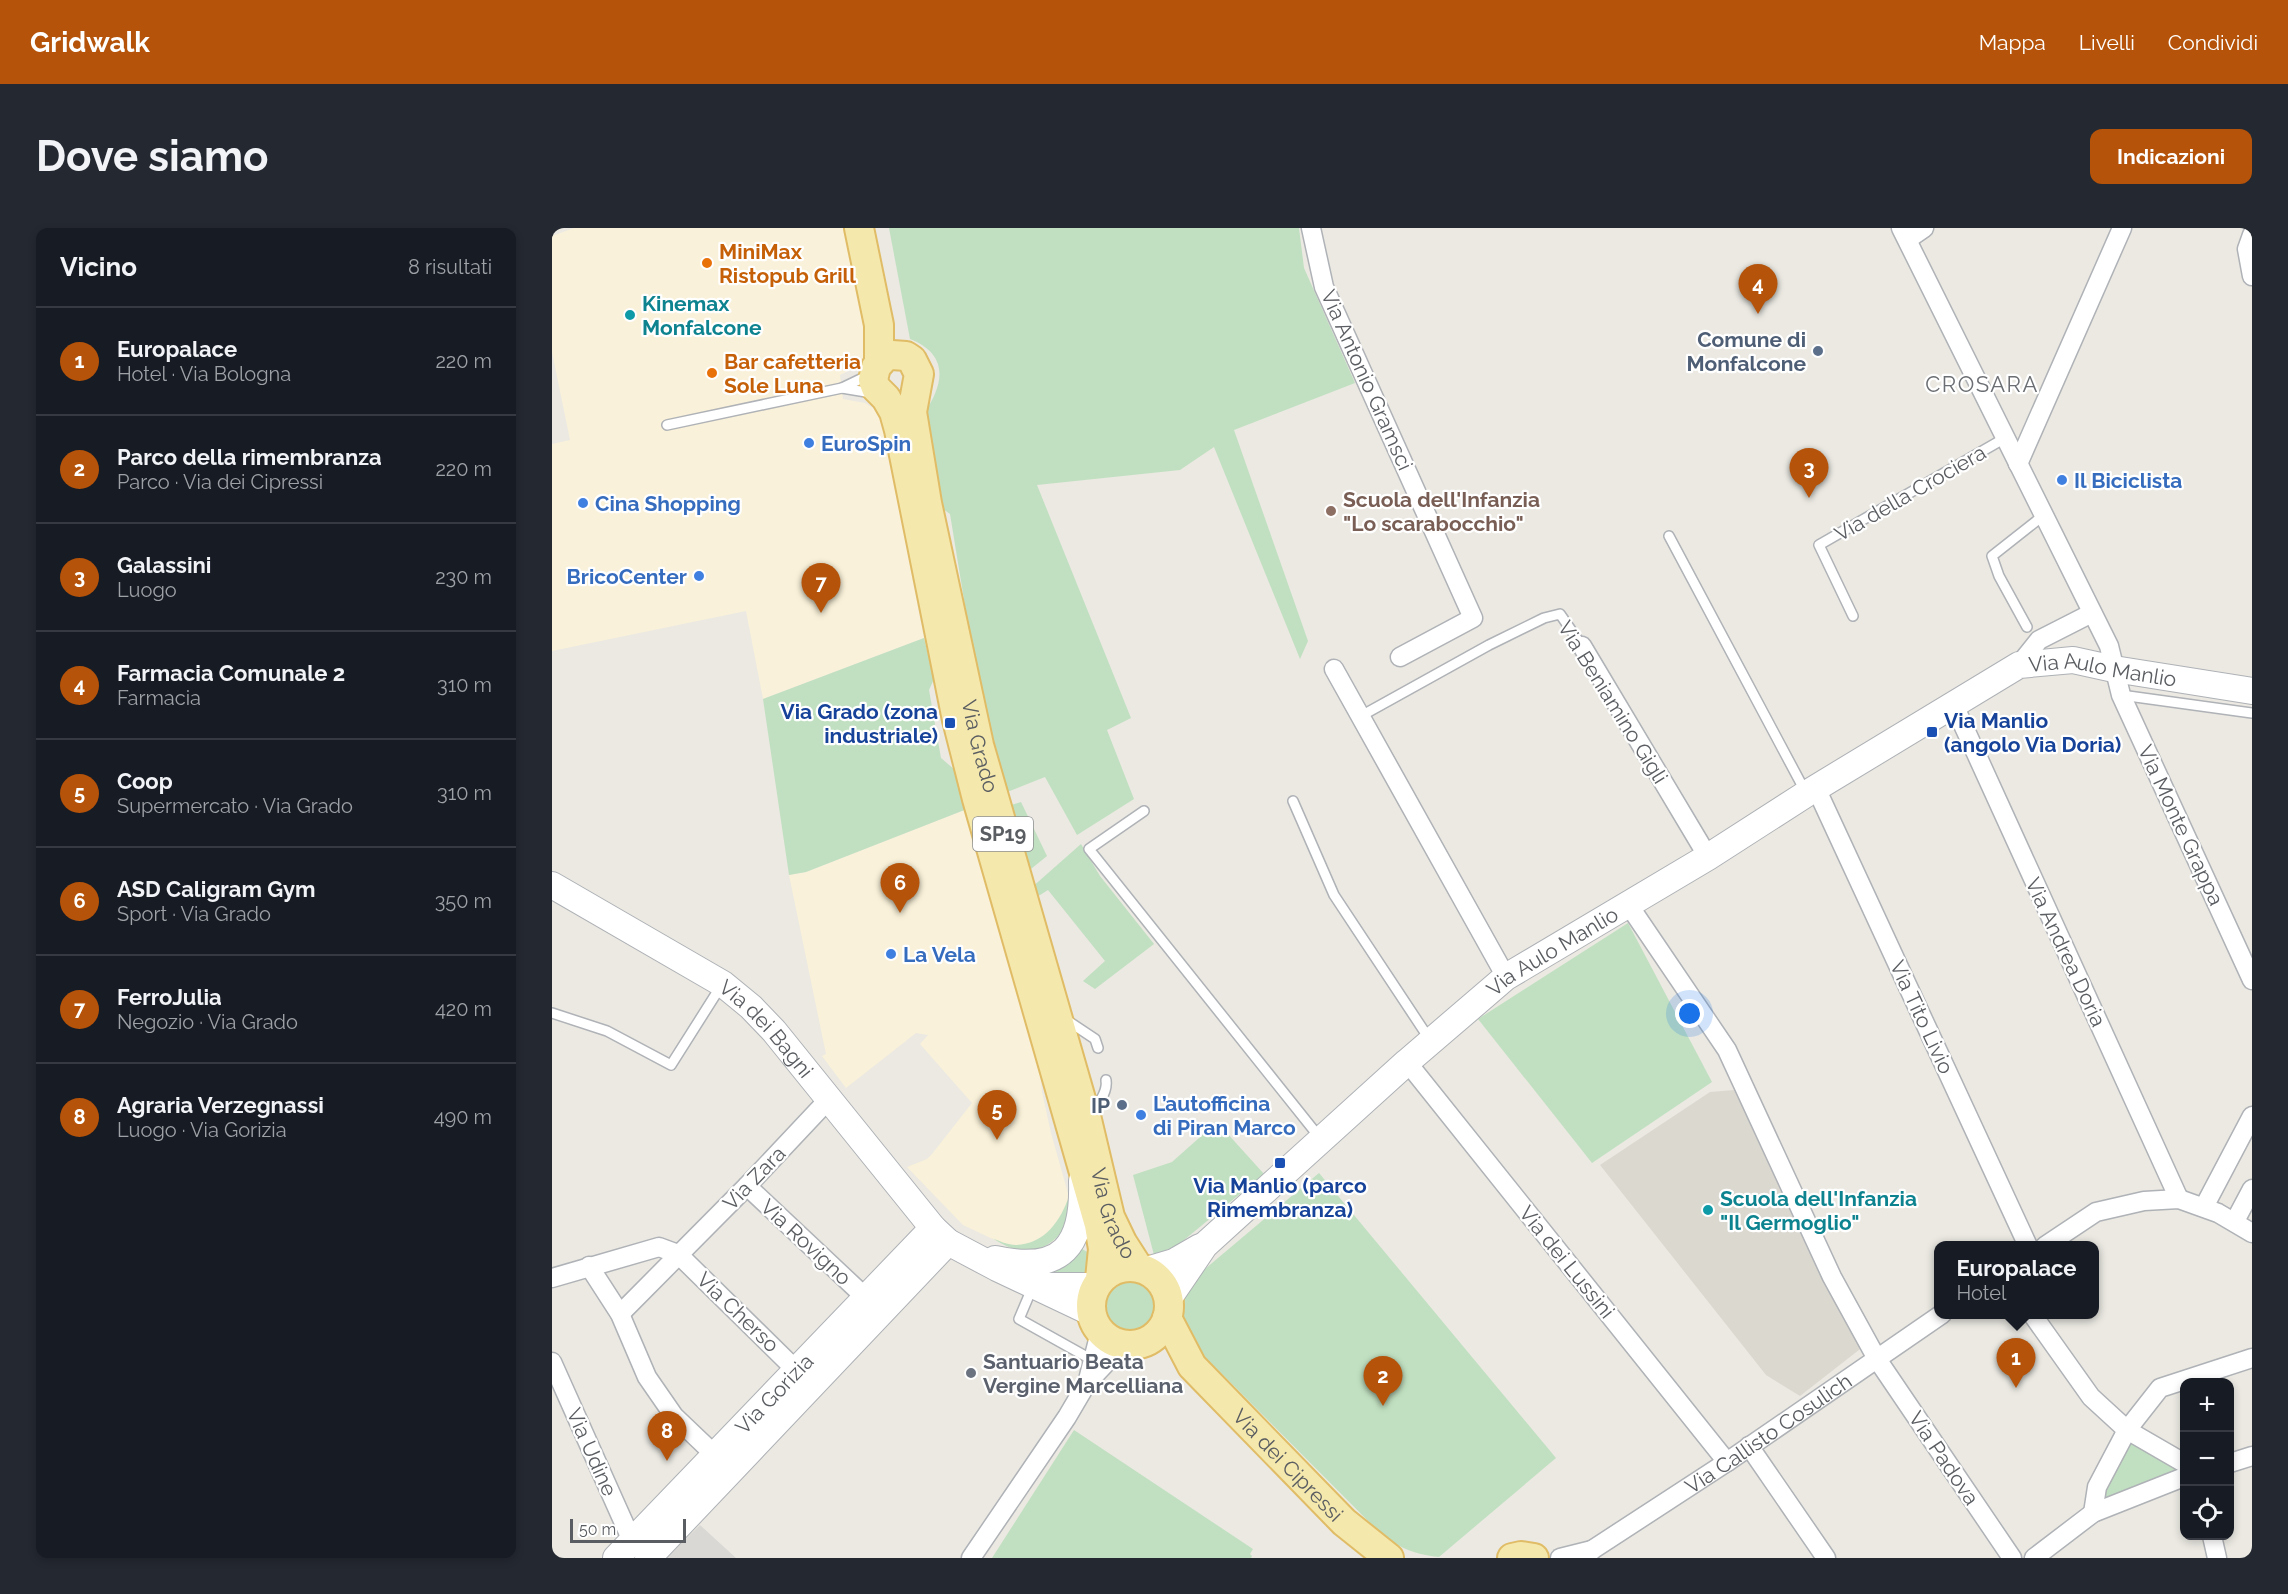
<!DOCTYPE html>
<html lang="it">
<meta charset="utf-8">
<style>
:root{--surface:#171b24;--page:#242831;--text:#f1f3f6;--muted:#9ea1a6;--line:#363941;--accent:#b45309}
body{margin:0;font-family:Raleway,sans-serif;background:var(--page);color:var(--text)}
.controls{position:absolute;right:18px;bottom:18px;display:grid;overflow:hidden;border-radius:12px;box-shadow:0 3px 9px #0003}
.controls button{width:54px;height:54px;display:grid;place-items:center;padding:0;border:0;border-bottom:2px solid var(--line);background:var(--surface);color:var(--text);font:30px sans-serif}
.scale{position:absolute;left:18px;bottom:15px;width:116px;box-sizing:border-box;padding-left:6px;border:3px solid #5a5d61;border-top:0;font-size:16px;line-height:21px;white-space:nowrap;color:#5a5d61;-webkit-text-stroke:4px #fff;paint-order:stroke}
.you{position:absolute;left:1138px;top:786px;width:21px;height:21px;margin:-15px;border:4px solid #fff;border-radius:50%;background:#1a73e8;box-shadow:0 0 0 9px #1a73e833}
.badge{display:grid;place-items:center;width:39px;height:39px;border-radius:50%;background:var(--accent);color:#fff;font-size:20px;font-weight:700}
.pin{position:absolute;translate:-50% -50px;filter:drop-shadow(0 2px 3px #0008)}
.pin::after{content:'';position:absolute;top:32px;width:21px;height:18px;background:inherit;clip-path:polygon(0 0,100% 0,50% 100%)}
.popup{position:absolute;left:1382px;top:1013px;width:165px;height:78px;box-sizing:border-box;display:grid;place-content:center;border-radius:12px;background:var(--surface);filter:drop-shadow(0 2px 4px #0005);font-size:20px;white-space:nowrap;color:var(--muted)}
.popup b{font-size:22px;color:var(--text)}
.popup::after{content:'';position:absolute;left:50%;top:100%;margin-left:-12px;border:12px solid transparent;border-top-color:var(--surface)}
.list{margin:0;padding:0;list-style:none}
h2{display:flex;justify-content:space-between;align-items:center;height:78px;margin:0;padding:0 24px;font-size:26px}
h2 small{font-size:20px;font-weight:400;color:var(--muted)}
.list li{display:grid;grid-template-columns:39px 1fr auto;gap:18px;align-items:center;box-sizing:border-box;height:108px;padding:0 24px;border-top:2px solid var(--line)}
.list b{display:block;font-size:22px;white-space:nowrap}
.list p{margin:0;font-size:20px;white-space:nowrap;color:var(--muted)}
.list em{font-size:20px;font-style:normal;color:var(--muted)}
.icon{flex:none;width:33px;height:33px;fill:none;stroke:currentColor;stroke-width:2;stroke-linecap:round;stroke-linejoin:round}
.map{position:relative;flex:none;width:1700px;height:1330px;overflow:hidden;border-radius:12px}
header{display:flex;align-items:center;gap:36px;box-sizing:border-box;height:84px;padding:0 30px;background:var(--accent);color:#fff}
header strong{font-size:28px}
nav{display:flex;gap:33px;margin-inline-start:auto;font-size:21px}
.intro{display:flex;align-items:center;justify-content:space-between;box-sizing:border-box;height:144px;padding:0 36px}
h1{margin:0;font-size:42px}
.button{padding:15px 27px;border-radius:12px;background:var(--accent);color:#fff;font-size:21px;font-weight:700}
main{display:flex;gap:36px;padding:0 36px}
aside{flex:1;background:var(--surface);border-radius:12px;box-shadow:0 3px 9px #0003}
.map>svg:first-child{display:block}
.commercial{fill:#f9f1d9}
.industrial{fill:#dad8d4}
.education{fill:#dbd8d0}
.green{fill:#c1e0c1}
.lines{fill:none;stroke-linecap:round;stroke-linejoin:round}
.lane-casing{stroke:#afb2b6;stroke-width:12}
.street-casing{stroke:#afb2b6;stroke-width:21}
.secondary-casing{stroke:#aeb1b5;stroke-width:28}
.primary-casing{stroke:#e0bc66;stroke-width:32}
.lane{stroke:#fff;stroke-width:9}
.street{stroke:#fff;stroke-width:18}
.secondary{stroke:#fff;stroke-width:26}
.primary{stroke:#f5e8ad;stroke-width:28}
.food-dot{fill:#e8710a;stroke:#fff;stroke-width:2}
.culture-dot{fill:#0f9aa8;stroke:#fff;stroke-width:2}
.service-dot{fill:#5c6f8a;stroke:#fff;stroke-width:2}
.shop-dot{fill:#3f7fe0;stroke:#fff;stroke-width:2}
.education-dot{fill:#8d6e63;stroke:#fff;stroke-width:2}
.transit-dot{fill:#1a4fb4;stroke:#fff;stroke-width:2}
.worship-dot{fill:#6b7280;stroke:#fff;stroke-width:2}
.labels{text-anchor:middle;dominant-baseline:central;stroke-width:4.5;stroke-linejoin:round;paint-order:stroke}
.shield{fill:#fff;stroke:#8c8e90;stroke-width:1.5}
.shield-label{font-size:20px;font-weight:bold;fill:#5a5d61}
.food-label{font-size:21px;font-weight:bold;fill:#c56008;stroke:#fff;text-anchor:start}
.culture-label{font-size:21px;font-weight:bold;fill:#0d838f;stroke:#fff;text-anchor:start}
.service-label{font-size:21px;font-weight:bold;fill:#4e5e75;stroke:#fff;text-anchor:end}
.street-label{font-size:21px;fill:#5a5d61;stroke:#fff}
.shop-label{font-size:21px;font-weight:bold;fill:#366cbe;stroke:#fff;text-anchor:start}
.education-label{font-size:21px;font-weight:bold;fill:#785e54;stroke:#fff;text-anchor:start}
.transit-label{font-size:21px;font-weight:bold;fill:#164399;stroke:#fff;text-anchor:end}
.worship-label{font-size:21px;font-weight:bold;fill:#5b616d;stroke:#fff;text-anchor:start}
.neighbourhood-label{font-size:22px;letter-spacing:1.5px;fill:#6b6f73;stroke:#fff}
</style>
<header>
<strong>Gridwalk</strong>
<nav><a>Mappa</a><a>Livelli</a><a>Condividi</a></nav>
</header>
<div class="intro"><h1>Dove siamo</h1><a class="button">Indicazioni</a></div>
<main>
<aside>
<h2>Vicino<small>8 risultati</small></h2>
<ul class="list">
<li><span class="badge">1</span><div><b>Europalace</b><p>Hotel · Via Bologna</p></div><em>220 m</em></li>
<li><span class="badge">2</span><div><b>Parco della rimembranza</b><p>Parco · Via dei Cipressi</p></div><em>220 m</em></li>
<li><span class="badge">3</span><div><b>Galassini</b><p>Luogo</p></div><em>230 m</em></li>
<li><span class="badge">4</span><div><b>Farmacia Comunale 2</b><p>Farmacia</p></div><em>310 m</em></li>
<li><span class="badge">5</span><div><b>Coop</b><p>Supermercato · Via Grado</p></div><em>310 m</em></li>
<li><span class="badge">6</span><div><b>ASD Caligram Gym</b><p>Sport · Via Grado</p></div><em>350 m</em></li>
<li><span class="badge">7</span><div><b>FerroJulia</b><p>Negozio · Via Grado</p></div><em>420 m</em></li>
<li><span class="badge">8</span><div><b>Agraria Verzegnassi</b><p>Luogo · Via Gorizia</p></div><em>490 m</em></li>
</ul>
</aside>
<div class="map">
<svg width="1700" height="1330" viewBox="0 0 1700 1330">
<rect width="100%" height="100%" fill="#ebe9e2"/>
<g class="commercial">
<path d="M22 0H295L318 112 313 127 306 138 288 147 291 171 313 175 324 182 333 196 345 270 372 410 211 471 194 383 0 423V216L18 212 0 124V8Z"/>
<path d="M415 581 486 825 490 864 499 905 519 976 502 1013 479 1022 462 1021 411 997 355 939 375 931 380 926 420 875 368 816 376 807 364 805 294 860 270 828 274 826 237 647 254 644Z"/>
</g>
<path class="industrial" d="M148 1297 184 1330H114Z"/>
<path class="education" d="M1182 862 1312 1118 1248 1168 1214 1147 1048 937 1158 864Z"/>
<g class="green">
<path d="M337 0H747L752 40 803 155 682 202 756 413 748 431 662 219 628 242 485 257 579 490 555 502 582 571 525 607 493 549 450 566 413 400 415 390 398 286 387 278 373 184C393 154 396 126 358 111Z"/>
<path d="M372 410 382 451 377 462 389 530 403 542 415 581 254 644 237 647 211 471Z"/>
<path d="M469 574 495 628 474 645 452 579Z"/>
<path d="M529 616 548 648 602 716 543 761 531 753 553 733 496 662 480 672 478 661Z"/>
<path d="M1076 695 1160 854 1040 935 926 791Z"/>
<path d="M665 894 712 946 626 1017 602 1027 581 947 620 934Z"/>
<path d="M767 945 1004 1230 887 1329C868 1327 855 1323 839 1313L838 1315 650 1126 630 1096 629 1074 647 1046Z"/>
<path d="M517 968C517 972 519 978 518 982 516 1008 488 1029 462 1021 455 1019 447 1014 440 1010 447 1013 456 1017 464 1017 493 1016 509 992 517 968Z"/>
<path d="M525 1018 537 1025 536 1045 510 1054 482 1042Z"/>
<circle cx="579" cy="1077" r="31"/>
<path d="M522 1202 701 1321 698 1326 700 1328 699 1330H440Z"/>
<path d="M1577 1207 1632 1239 1546 1279Z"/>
</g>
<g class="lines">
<g class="lane-casing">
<g id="lane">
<path d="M290 160 320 165"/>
<path d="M115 197 290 160 317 147"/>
<path d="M1117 308 1253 563"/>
<path d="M1301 388 1267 317 1453 210"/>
<path d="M1475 399 1447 348 1440 328 1492 287"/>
<path d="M1569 467 1700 485"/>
<path d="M809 488 937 417 992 390 1008 386 1030 418"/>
<path d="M741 573 782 667 878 812"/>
<path d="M592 583 537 621 768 910"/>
<path d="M0 785 55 803 119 837 169 758"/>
<path d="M513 791 543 811 546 820"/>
<path d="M540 885C546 876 556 864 554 852"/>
<path d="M481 1058 467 1091 535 1129"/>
</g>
</g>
<g class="street-casing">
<g id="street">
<path d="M759 0 772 59 921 390 848 429"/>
<path d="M1349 0 1557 418 1569 467 1700 752"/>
<path d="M1700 7 1695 21 1700 48"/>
<path d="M1356 11 1372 0"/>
<path d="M1466 236 1570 0"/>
<path d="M1030 418 1156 629"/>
<path d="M1467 437 1487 412 1540 385"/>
<path d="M782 441 954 749"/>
<path d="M1402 477 1627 971"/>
<path d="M1264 560 1476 1018"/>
<path d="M1076 676 1175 822 1280 1049 1325 1131 1460 1330"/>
<path d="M855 834 1175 1234"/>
<path d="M195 958 313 1069"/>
<path d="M1652 979 1700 888"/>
<path d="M1683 993 1700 961"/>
<path d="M1493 1018 1544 984 1592 973 1627 971 1666 985 1700 1005"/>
<path d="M37 1038 68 1086 95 1149 122 1188 164 1228"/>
<path d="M0 1050 107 1019 126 1026 245 1143"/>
<path d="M68 1086 195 958 276 872"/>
<path d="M1480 1086 1539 1169 1575 1202 1632 1235"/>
<path d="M0 1134 80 1313"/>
<path d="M536 1152 548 1104"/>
<path d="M1197 1218 1274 1330"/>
<path d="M1678 1235 1700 1228"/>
<path d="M1541 1285 1545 1259 1575 1202 1608 1160 1700 1130"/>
<path d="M1660 1308 1665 1330"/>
<path d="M419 1330 515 1189 535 1155 571 1117"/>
<path d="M1008 1330 1040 1322"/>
<path id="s1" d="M1033 1330 1040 1322 1175 1234 1390 1086"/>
<path d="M1482 1330 1541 1285 1632 1249"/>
</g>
</g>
<g class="secondary-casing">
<g id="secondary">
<path id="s2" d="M0 657 171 756 199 779 222 803 381 1000 396 1014 445 1040 538 1084"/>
<path d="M443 1031C511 1046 532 1017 530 953"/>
<path d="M595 1042 622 1034 648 1019"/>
<path d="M492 1058H543"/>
<path id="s3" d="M617 1070 653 1017 855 834 954 749 1156 629 1254 566 1467 437 1521 432 1562 441 1700 463"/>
<path id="s4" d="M64 1330 381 1000"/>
<path d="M96 1330 396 1014"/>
</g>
</g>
<g class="primary-casing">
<g id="primary">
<path d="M307 0 327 97V134"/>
<circle cx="578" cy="1078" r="39"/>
<path id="s5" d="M548 1051 551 1021 547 997 425 571 405 492 347 202 342 184 334 170 324 160 321 152 324 139 333 129 340 127 354 128 360 132 367 146 360 184 375 275 427 517 535 892 558 989 570 1014 586 1039"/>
<path id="s6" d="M615 1090 640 1138 792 1294 837 1330"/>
<path d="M960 1330 969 1328 982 1330"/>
</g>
</g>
<use href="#lane" class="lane"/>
<use href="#street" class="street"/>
<use href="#secondary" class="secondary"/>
<use href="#primary" class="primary"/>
</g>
<g class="food-dot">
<circle cx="155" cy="35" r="6"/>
<circle cx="160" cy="145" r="6"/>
</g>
<g class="culture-dot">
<circle cx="78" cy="87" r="6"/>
<circle cx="1156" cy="982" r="6"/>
</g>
<g class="service-dot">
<circle cx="1266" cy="123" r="6"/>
<circle cx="570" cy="877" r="6"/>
</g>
<g class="shop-dot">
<circle cx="257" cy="215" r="6"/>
<circle cx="1510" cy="252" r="6"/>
<circle cx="31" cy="275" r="6"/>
<circle cx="147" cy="348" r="6"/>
<circle cx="339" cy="726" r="6"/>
<circle cx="589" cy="887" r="6"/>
</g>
<circle class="education-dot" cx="779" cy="283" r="6"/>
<g class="transit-dot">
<rect x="392" y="489" width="12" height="12" rx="3"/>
<rect x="1374" y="498" width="12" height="12" rx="3"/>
<rect x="722" y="929" width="12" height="12" rx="3"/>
</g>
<circle class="worship-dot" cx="419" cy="1145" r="6"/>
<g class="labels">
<rect class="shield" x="421" y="589" width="60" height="34" rx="4.5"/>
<g class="shield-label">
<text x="451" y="606">SP19</text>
</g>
<g class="food-label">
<text x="167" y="23">MiniMax<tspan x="167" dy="24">Ristopub Grill</tspan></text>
<text x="172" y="133">Bar cafetteria<tspan x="172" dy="24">Sole Luna</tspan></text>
</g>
<g class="culture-label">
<text x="90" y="75">Kinemax<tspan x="90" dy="24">Monfalcone</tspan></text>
<text x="1168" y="970">Scuola dell'Infanzia<tspan x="1168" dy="24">"Il Germoglio"</tspan></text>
</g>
<g class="service-label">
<text x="1254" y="111">Comune di<tspan x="1254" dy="24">Monfalcone</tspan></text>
<text x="558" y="877">IP</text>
</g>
<g class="street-label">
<text transform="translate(815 152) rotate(66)">Via Antonio Gramsci</text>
<text transform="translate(1358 265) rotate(-30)">Via della Crociera</text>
<text stroke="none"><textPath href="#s3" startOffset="1152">Via Aulo Manlio</textPath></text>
<text transform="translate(1061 474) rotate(58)">Via Beniamino Gigli</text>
<text stroke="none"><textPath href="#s5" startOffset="1383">Via Grado</textPath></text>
<text transform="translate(1629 597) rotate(65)">Via Monte Grappa</text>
<text stroke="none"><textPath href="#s3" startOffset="520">Via Aulo Manlio</textPath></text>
<text transform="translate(1514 724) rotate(65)">Via Andrea Doria</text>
<text transform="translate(1370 789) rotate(65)">Via Tito Livio</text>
<text stroke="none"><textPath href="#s2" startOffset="260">Via dei Bagni</textPath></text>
<text transform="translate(202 950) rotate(-46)">Via Zara</text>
<text stroke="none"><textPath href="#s5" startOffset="1869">Via Grado</textPath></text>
<text transform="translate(254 1014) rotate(43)">Via Rovigno</text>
<text transform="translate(1015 1034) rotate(51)">Via dei Lussini</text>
<text transform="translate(186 1084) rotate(44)">Via Cherso</text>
<text stroke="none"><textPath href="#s4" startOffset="228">Via Gorizia</textPath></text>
<text stroke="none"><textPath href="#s1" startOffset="222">Via Callisto Cosulich</textPath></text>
<text transform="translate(40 1224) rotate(66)">Via Udine</text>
<text transform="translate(1392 1230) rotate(56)">Via Padova</text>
<text stroke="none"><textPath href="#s6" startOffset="192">Via dei Cipressi</textPath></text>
</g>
<g class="shop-label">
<text x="269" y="215">EuroSpin</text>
<text x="1522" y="252">Il Biciclista</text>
<text x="43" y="275">Cina Shopping</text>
<text x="135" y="348" text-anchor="end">BricoCenter</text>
<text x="351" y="726">La Vela</text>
<text x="601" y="875">L’autofficina<tspan x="601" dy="24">di Piran Marco</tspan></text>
</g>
<g class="education-label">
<text x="791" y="271">Scuola dell'Infanzia<tspan x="791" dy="24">"Lo scarabocchio"</tspan></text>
</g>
<g class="transit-label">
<text x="386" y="483">Via Grado (zona<tspan x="386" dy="24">industriale)</tspan></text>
<text x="1392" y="492" text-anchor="start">Via Manlio<tspan x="1392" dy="24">(angolo Via Doria)</tspan></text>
<text x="728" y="957" text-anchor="middle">Via Manlio (parco<tspan x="728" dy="24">Rimembranza)</tspan></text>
</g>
<g class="worship-label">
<text x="431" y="1133">Santuario Beata<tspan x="431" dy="24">Vergine Marcelliana</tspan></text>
</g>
<g class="neighbourhood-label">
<text x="1430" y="156">CROSARA</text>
</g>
</g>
</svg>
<div class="controls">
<button>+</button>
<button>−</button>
<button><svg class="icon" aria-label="locate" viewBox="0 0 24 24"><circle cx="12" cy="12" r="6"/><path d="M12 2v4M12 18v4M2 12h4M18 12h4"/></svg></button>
</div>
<div class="scale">50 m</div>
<div class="you"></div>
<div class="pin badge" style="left:1464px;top:1160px">1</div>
<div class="popup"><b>Europalace</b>Hotel</div>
<div class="pin badge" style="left:831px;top:1178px">2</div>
<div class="pin badge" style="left:1257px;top:270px">3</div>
<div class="pin badge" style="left:1206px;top:86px">4</div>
<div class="pin badge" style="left:445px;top:912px">5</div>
<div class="pin badge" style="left:348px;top:685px">6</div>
<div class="pin badge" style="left:269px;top:385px">7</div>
<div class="pin badge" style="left:115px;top:1233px">8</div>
</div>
</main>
